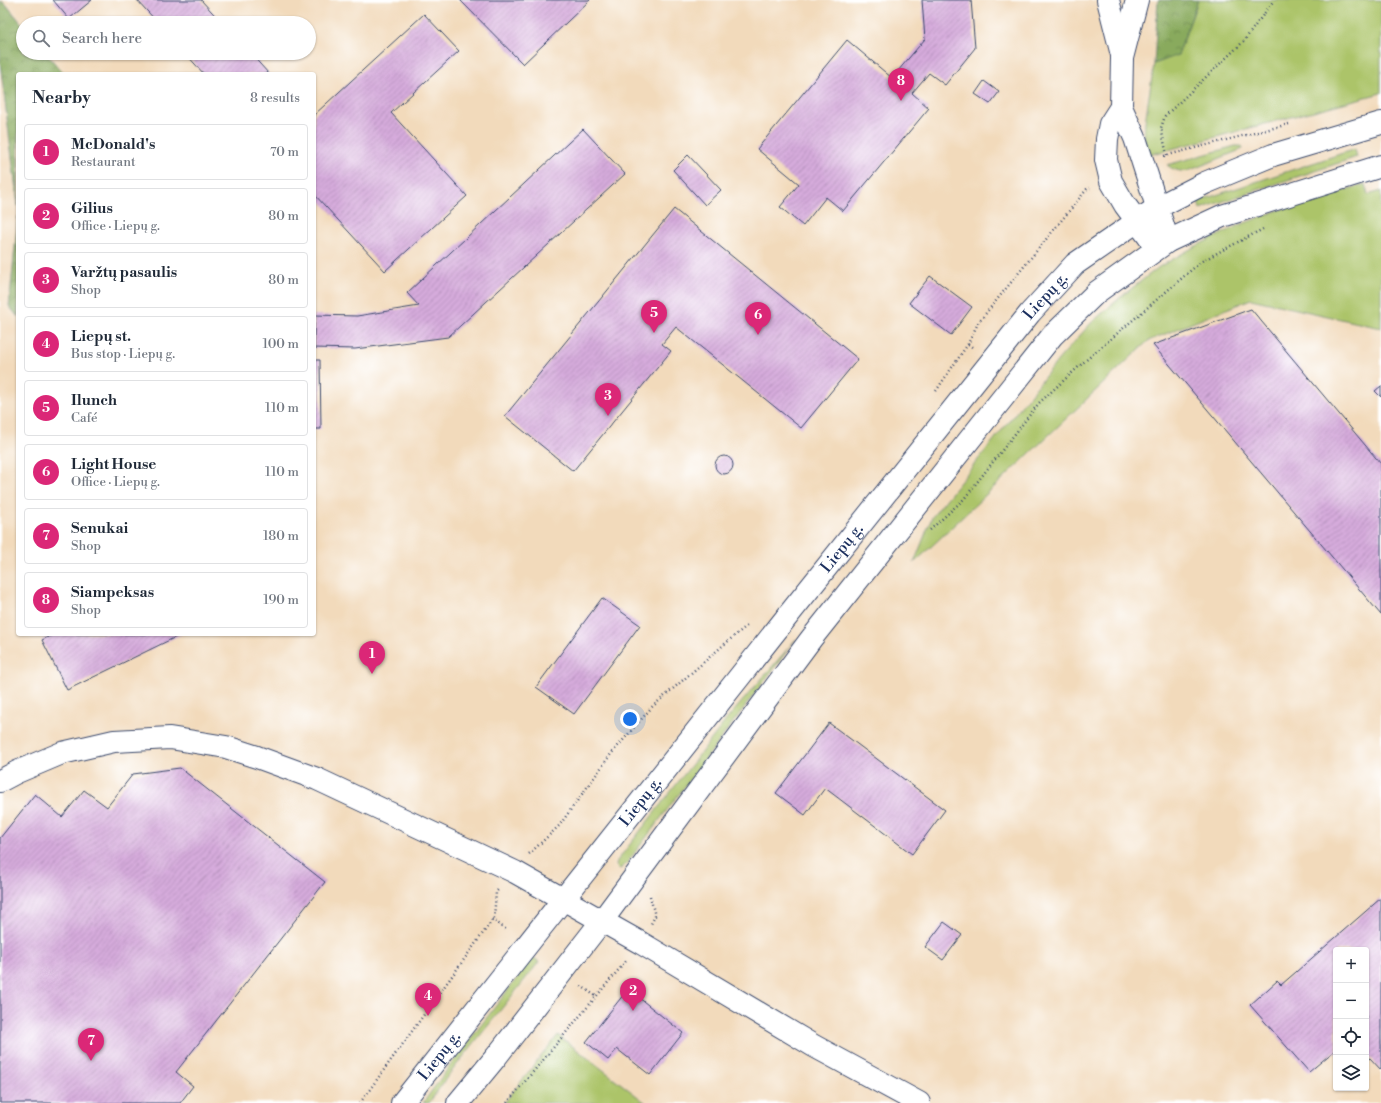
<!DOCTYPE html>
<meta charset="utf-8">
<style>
:root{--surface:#fff;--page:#f2f2f3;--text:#1f2937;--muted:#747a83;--line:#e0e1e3;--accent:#db2777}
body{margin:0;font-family:"Libre Bodoni",serif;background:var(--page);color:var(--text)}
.controls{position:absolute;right:12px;bottom:12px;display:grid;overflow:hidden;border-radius:4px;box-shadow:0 1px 3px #0004}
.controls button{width:36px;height:36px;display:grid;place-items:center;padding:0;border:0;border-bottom:1px solid var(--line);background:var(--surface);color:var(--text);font:20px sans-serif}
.you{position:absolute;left:630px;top:719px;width:14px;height:14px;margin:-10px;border:3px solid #fff;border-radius:50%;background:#1a73e8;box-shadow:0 0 0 6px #1a73e833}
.badge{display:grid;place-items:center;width:26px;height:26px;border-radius:50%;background:var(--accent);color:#fff;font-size:13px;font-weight:700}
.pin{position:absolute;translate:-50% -33px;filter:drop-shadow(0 1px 2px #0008)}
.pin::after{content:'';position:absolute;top:21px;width:14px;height:12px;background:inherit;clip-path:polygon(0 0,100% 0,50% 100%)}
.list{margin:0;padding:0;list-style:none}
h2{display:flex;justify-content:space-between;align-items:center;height:52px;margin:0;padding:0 16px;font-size:17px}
h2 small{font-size:13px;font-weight:400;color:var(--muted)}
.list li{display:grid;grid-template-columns:26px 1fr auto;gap:12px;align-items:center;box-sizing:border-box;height:56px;margin:0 8px 8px;padding:0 8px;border:1px solid var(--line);border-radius:4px}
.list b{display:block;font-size:15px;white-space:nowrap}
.list p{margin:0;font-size:13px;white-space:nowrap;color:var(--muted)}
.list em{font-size:13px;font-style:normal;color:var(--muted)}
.icon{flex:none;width:22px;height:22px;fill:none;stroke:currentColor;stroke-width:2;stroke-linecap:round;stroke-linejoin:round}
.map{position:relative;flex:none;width:1381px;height:1103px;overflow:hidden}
.search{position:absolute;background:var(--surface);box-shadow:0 1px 3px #0004;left:16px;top:16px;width:300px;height:44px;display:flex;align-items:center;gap:10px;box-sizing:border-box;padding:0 14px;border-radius:22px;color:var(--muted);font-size:15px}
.panel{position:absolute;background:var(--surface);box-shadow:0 1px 3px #0004;left:16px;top:72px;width:300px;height:564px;border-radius:4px}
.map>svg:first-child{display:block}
.green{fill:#acc469;stroke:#647a64}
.forest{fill:url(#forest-crowns);stroke:#526c5e}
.building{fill:url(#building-hatch)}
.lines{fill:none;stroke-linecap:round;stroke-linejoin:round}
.street-casing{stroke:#3b496c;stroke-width:24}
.primary-casing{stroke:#3b496c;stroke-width:24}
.path{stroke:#3b496c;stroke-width:2.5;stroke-dasharray:1 3;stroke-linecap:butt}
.street{stroke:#fff;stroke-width:22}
.primary{stroke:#fff;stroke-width:22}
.labels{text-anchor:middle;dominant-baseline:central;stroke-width:3;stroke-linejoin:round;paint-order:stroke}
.street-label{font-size:16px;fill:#1b2f5e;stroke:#fff}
</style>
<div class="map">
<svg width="1381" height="1103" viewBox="0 0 1381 1103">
<defs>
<pattern id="forest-crowns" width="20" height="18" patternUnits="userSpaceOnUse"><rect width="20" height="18" fill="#89aa5d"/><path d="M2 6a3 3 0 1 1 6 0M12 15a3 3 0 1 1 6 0" fill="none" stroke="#6f8b50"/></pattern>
<pattern id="building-hatch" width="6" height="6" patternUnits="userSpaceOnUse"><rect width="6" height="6" fill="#d6abdc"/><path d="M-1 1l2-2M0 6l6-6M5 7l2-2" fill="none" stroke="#ad8cb6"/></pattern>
</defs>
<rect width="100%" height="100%" fill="#fff"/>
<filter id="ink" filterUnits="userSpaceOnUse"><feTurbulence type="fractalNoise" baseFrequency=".025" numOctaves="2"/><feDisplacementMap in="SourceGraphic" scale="8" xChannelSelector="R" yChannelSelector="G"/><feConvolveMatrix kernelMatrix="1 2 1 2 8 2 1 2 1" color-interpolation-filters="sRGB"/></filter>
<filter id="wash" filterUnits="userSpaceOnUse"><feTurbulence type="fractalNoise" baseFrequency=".012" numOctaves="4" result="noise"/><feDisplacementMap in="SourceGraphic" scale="16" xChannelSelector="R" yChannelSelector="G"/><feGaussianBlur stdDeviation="0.9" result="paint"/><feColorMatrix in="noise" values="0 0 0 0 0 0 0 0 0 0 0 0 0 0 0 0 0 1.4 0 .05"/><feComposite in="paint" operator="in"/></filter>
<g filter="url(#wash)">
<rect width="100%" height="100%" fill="#f2dabb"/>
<g class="green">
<path d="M1198 0H1381V93L1149 155 1144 138 1145 122 1154 64 1178 55Z"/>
<path d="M1235 146H1242L1243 149 1188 171C1180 172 1173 170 1167 165Z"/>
<path d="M1355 149 1357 157 1200 209 1198 201Z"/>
<path d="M1365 184 1368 195 1381 191V328L1251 299 1148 341 914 563 932 517 1059 359 1091 323 1122 296 1159 267 1194 247 1242 224 1279 210Z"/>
<path d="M796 639 627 863 622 868 618 869 616 865 617 861 727 719Z"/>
<path d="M533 957 539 962 447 1077 429 1103H423L446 1071Z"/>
<path d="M558 1035 646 1103H504Z"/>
</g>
<g class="forest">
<path d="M1158 0H1198L1178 55 1154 64Z"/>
<path d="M0 1 5 3 23 25V53H46L64 74H18V206L0 63Z"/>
<path d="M18 216V317L9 306Z"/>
</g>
<g id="blocks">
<g class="building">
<path d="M53 0H92L69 19Z"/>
<path d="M137 0H201L222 23H158Z"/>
<path d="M460 0H590L523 64Z"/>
<path d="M922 0H971L975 48 945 85 929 73 912 93 929 108 843 211 826 197 803 226 780 207 799 184 757 149 847 40 892 78 925 39Z"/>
<path d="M424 14 459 51 391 113 467 196 385 271 314 194V115Z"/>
<path d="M185 53H250L269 74H204Z"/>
<path d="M984 81 999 92 990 104 975 94Z"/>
<path d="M583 129 625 174 448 337 355 349 314 348V315L357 316 419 306 407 293Z"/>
<path d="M688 155 721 190 705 205 673 170Z"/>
<path d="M674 209 858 359 801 428 676 327 662 344 671 351 573 471 505 416Z"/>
<path d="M930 276 972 307 951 335 909 303Z"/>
<path d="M1251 309 1381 464V615L1153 345Z"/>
<path d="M314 360H320L321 429H314Z"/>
<path d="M1381 386V397L1375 391Z"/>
<circle cx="724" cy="465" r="9"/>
<path d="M602 598 640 625 574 714 536 687Z"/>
<path d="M54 634H182L67 690 42 640Z"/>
<path d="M829 723 945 810 912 854 825 788 805 815 776 793Z"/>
<path d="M180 768 325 882 176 1072 193 1086 180 1103H0V838L35 794 62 817 84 790 107 807 133 774Z"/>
<path d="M1381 898V1070L1370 1058 1366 1061V950H1336V1054L1334 1051 1309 1072 1250 1005 1277 981 1281 985Z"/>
<path d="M944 922 962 935 943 960 925 947Z"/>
<path d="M628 989 683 1033 650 1075 617 1049 608 1060 586 1042Z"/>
</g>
</g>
</g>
<g filter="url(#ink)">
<use href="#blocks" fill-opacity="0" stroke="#3b496c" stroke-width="1"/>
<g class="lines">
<g class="street-casing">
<g id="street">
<path d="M1108 0 1122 55"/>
<path d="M1137 0 1122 58 1121 107 1110 124 1107 139 1106 160 1111 181 1125 205 1157 248"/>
<path d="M1121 107 1135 138 1168 241"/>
<path d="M0 781 17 772 62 753 114 741 170 738 226 747 257 757 317 779 515 872 641 943 814 1046 919 1103"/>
</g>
</g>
<g class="primary-casing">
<g id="primary">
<path id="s1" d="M402 1103 786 618 1030 313 1075 264 1158 207 1205 183 1273 155 1381 123"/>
<path d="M458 1103 496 1057 601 922 811 639 1052 336 1097 292 1168 241 1222 216 1381 166"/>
</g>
</g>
<g class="path">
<path d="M1167 155 1161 128 1165 116 1244 41 1274 0"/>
<path d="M1164 156 1289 124"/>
<path d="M972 347 968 344 978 323 1087 189 1090 188"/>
<path d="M936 391 968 344"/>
<path d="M930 530 964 499 1039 403 1085 361 1202 261 1263 229"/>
<path d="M529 854 559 826 611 754 652 707 727 642 748 625"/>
<path d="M650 896 655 916 651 924"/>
<path d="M492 919 508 931"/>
<path d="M581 986 597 997"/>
<path d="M360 1103 494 918 496 892 498 890"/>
<path d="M507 1103 626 961"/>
</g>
<use href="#street" class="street"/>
<use href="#primary" class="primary"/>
</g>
</g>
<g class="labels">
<g class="street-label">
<text stroke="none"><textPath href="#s1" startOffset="1032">Liepų g.</textPath></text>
<text stroke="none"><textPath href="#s1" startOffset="708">Liepų g.</textPath></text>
<text stroke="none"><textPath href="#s1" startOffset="384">Liepų g.</textPath></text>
<text stroke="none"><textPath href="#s1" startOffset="60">Liepų g.</textPath></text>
</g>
</g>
</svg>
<div class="controls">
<button>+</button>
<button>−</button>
<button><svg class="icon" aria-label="locate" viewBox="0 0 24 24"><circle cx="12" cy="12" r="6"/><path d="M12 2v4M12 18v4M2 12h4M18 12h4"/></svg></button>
<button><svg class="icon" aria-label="layers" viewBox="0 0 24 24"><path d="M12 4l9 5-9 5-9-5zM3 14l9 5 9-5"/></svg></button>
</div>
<div class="you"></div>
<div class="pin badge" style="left:372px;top:674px">1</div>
<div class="pin badge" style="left:633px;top:1011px">2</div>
<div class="pin badge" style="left:608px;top:416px">3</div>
<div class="pin badge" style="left:428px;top:1016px">4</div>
<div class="pin badge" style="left:654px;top:333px">5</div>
<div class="pin badge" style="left:758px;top:335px">6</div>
<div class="pin badge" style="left:91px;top:1061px">7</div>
<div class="pin badge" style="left:901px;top:101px">8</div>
<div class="search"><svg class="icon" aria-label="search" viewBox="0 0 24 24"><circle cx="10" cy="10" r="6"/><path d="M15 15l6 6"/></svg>Search here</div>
<section class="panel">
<h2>Nearby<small>8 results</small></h2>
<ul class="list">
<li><span class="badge">1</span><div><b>McDonald's</b><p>Restaurant</p></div><em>70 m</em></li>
<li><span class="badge">2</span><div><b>Gilius</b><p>Office · Liepų g.</p></div><em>80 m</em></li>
<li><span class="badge">3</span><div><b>Varžtų pasaulis</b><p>Shop</p></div><em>80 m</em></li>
<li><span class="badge">4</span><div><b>Liepų st.</b><p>Bus stop · Liepų g.</p></div><em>100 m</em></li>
<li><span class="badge">5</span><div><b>Ilunch</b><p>Café</p></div><em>110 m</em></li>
<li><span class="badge">6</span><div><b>Light House</b><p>Office · Liepų g.</p></div><em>110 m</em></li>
<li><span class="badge">7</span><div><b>Senukai</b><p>Shop</p></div><em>180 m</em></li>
<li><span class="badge">8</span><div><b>Siampeksas</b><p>Shop</p></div><em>190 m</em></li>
</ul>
</section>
</div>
